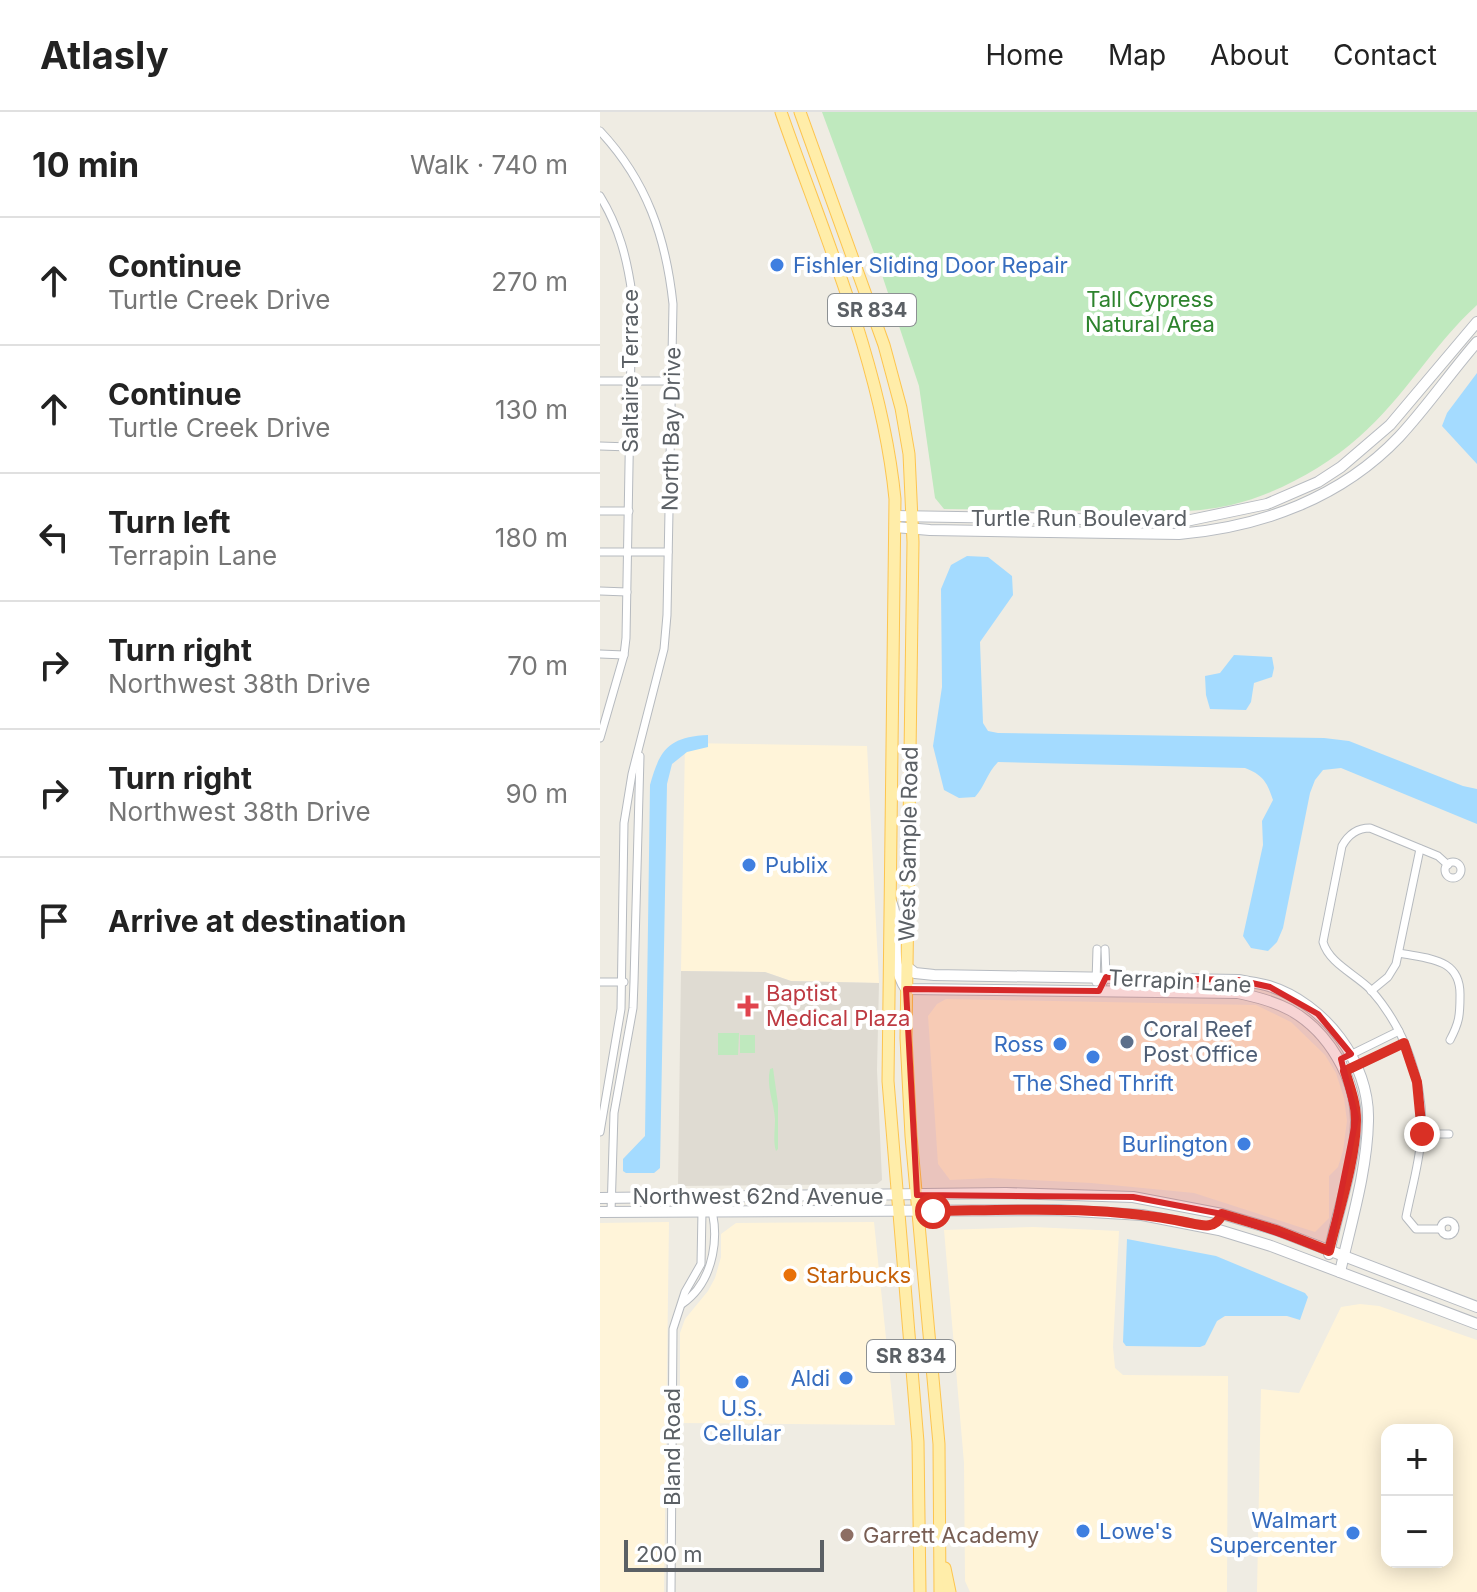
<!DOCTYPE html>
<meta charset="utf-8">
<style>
:root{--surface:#fff;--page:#f6f6f6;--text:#222;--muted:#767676;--line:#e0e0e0}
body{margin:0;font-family:Inter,sans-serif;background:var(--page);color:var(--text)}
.controls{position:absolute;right:24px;bottom:24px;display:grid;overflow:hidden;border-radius:16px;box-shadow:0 4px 20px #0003}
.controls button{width:72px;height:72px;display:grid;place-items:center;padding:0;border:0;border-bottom:2px solid var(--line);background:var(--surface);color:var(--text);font:40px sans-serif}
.scale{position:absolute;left:24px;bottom:20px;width:200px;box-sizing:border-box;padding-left:8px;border:4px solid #5b6065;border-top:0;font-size:22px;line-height:28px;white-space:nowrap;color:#5b6065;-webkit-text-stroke:6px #fff;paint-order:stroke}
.stop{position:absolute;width:24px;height:24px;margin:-18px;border:6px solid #d93025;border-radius:50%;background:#fff}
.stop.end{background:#d93025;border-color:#fff;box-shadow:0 2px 8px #0008}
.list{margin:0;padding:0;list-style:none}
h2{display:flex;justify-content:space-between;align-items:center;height:104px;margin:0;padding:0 32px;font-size:34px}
h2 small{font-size:26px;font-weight:400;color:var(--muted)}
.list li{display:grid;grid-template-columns:52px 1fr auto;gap:24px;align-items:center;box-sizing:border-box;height:128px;padding:0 32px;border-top:2px solid var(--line)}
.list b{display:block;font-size:30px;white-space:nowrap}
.list p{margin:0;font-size:26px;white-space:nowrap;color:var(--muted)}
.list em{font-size:26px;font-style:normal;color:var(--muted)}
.icon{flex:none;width:44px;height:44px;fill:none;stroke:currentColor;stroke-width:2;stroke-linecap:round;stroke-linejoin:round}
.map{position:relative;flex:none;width:877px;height:1480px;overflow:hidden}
header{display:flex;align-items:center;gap:48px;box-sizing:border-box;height:112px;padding:0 40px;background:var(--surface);border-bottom:2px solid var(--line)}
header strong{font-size:38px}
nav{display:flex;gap:44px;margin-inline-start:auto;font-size:28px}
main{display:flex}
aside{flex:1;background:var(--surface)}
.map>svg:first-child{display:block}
.commercial{fill:#fff4d9;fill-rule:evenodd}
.education{fill:#dfdbd2}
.green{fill:#bfe9be}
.water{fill:#a4dbff}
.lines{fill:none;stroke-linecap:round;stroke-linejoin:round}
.street-casing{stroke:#b6babf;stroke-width:9}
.secondary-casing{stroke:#b7bbc1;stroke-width:12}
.primary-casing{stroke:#fdc54f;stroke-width:13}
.street{stroke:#fff;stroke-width:7}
.secondary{stroke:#fff;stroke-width:10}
.primary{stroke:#ffeda9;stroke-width:11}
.route{stroke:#d93025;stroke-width:10}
.marked{fill:#d62828;fill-opacity:0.2;stroke:#d62828;stroke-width:6;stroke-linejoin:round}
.shop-dot{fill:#3f7fe0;stroke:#fff;stroke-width:3}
.health-dot{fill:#e0444e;stroke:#fff;stroke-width:3}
.service-dot{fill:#5c6f8a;stroke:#fff;stroke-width:3}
.food-dot{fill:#e8710a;stroke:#fff;stroke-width:3}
.education-dot{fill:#8d6e63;stroke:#fff;stroke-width:3}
.labels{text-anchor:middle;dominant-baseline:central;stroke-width:8;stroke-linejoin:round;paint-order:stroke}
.shield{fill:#fff;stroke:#8c9093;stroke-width:2}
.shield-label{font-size:20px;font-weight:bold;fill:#5b6065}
.shop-label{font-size:22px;fill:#366cbe;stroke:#fff;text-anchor:end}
.park-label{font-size:22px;fill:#2d832d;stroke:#fff}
.street-label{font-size:22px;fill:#5b6065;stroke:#fff}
.health-label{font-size:22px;fill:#be3a42;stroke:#fff;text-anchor:start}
.service-label{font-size:22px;fill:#4e5e75;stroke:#fff;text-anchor:start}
.food-label{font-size:22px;fill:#c56008;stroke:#fff;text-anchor:start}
.education-label{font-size:22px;fill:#785e54;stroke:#fff;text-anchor:start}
</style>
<header>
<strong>Atlasly</strong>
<nav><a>Home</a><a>Map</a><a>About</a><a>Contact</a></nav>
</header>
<main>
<aside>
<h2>10 min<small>Walk · 740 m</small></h2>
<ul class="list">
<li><svg class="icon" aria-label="ahead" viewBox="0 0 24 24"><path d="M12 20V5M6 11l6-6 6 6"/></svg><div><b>Continue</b><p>Turtle Creek Drive</p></div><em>270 m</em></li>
<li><svg class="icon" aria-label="ahead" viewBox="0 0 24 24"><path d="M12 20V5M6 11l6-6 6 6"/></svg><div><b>Continue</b><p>Turtle Creek Drive</p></div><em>130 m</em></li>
<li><svg class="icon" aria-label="left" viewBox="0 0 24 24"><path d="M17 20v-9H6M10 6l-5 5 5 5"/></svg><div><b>Turn left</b><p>Terrapin Lane</p></div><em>180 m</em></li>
<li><svg class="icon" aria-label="right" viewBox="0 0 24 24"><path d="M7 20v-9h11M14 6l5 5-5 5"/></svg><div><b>Turn right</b><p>Northwest 38th Drive</p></div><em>70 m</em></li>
<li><svg class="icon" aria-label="right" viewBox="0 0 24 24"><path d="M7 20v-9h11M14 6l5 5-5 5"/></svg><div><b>Turn right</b><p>Northwest 38th Drive</p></div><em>90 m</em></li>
<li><svg class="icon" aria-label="arrive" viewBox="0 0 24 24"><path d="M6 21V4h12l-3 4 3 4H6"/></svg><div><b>Arrive at destination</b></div></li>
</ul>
</aside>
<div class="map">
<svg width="877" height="1480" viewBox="0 0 877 1480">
<rect width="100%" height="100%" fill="#efece3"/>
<g class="commercial">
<path d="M85 631 267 634 279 871 191 869 165 860 81 859Z"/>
<path d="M346 887 656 893 691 910 725 943 736 961 744 986 747 1009 743 1039 738 1055 729 1064V1106L715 1120 594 1081 491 1071 391 1066 350 1068 338 1052 328 904 337 892Z"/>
<path d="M69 1110 64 1480H0V1111Z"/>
<path d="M274 1110 295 1313 80 1311V1221L85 1207 108 1179 115 1166 121 1145V1122L136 1111Z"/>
<path d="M433 1115 519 1119 513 1235 515 1256 523 1263 628 1264 627 1480H370L365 1469 364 1351 344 1118Z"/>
<path d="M760 1192 779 1194 877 1228V1480H657L661 1277 699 1281 741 1195ZM787 1318H847V1450H787Z"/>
</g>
<path class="education" d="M81 859 165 860 191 869 279 871 277 958 282 1068 277 1072 78 1074Z"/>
<g class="green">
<path d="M222 0H877V193C833 233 804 286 759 325 724 356 677 382 631 393 592 402 549 400 509 399 454 398 399 398 344 397L335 386 319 274 280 157Z"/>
<path d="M118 921H139L138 943H118Z"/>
<rect x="140" y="923" width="15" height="18"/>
<path d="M173 956 178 992V1037L176 1039C173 1030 175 1018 175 1007 174 990 166 975 170 957Z"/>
</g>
<g class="water">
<path d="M877 261V352L842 314 847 301Z"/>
<path d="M367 444 388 445 412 464 413 483 380 530 383 611 388 619 398 621 724 626 749 629 863 674 877 677V712L741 656 723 658 715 668 710 681 683 816 677 830 668 839 651 836 643 824 663 733 662 709 673 688C667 670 663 663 645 656L398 650C387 661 385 674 375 685L359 686 344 678 333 634 342 575 341 477 351 453Z"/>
<path d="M634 543 672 545 674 556 672 565 654 571 651 590 646 598 610 597 606 583 605 564 620 561Z"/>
<path d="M108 623V635L87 640 72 652 67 672 60 1056 54 1061H26L23 1059V1047L45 1024 50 673C60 636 70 625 108 623Z"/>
<path d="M527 1127 616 1144 705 1181 708 1185 700 1208 687 1204H625L617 1209 605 1233 600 1235 526 1234 523 1230Z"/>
</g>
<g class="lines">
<g class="street-casing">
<g id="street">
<path d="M0 19C47 69 66 126 73 192L67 503 64 537 32 662 24 711 21 897 0 1020"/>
<path d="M0 84C19 115 27 146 32 182L26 526 24 543 0 626"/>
<path d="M0 269H72"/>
<path d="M0 334 30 335"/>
<path d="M0 399H29"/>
<path d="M0 440H68"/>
<path d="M0 479 27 480"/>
<path d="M0 542 24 543"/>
<circle cx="853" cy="758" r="8"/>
<path d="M799 841C829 847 861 846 860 884 860 904 859 911 850 928"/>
<path d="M0 870H24"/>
<path d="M496 870 497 837"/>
<path d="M499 879 506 865 505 837"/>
<path d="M771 879 788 865 796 852 820 737"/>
<path d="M740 948 799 919"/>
<path d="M754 955 804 931"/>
<path d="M822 1022H849"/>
<path d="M11 1100 14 1001 33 896 34 870 40 644"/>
<circle cx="848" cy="1116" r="7"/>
<path d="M841 1117H816L806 1105C811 1079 819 1053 821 1026 826 973 805 916 770 877 755 862 729 851 723 830L742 734C748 723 757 716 770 716L838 744 848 753"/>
<path d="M82 1192C115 1169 122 1120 107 1084"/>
<path d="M71 1480 73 1217 85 1180 101 1152 102 1099 107 1084"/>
</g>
</g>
<g class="secondary-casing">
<g id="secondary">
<path d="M295 404 586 409 667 392 718 370 741 355 790 313 877 210"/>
<path d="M295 415 330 418 579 422C661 415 741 386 799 325 827 295 850 261 877 230"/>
<path d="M290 787C304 818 286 847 306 877L638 881C656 885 673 889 690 898 728 919 756 966 756 1010 755 1054 737 1099 729 1142"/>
<path d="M306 854 315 861 334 863 638 868C648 870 659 871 669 874 724 891 770 950 768 1009 767 1059 751 1111 740 1160"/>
<path d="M0 1086 406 1081 533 1085 622 1102 676 1118 877 1195"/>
<path d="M0 1100 458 1098 542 1103 619 1118 671 1134 877 1212"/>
</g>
</g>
<g class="primary-casing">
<g id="primary">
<path d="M181 0C225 126 282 254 295 387L288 969 318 1330 320 1480"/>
<path d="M200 0 284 233 301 296 309 342 313 430 306 926 311 1024 339 1332 340 1480"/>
<path d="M345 1456 350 1480"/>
</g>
</g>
<use href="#street" class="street"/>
<use href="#secondary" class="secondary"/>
<use href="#primary" class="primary"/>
</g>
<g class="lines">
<path class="route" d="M333 1099C417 1098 502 1093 585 1110 600 1113 615 1119 622 1102L676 1118 729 1139C738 1101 756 1047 756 1008 756 991 750 975 745 959L804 931 817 970 822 1022"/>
</g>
<path class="marked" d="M506 865 638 868 670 875 718 902 751 942 741 947 756 1006 729 1139 622 1102 533 1085 317 1083 306 877 499 879Z"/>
<g class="shop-dot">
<circle cx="177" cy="153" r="8"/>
<circle cx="149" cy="753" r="8"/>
<circle cx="460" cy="932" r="8"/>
<circle cx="493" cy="945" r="8"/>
<circle cx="644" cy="1032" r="8"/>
<circle cx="246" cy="1266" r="8"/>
<circle cx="142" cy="1270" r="8"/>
<circle cx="483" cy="1419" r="8"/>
<circle cx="753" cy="1421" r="8"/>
</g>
<path class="health-dot" d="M144 882h8v8h8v8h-8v8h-8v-8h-8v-8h8z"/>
<circle class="service-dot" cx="527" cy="930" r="8"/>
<circle class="food-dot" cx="190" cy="1163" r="8"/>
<circle class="education-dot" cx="247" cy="1423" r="8"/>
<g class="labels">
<g class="shield">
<rect x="228" y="182" width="88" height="32" rx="6"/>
<rect x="267" y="1228" width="88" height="32" rx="6"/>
</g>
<g class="shield-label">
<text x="272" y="198">SR 834</text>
<text x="311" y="1244">SR 834</text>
</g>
<g class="shop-label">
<text x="193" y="153" text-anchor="start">Fishler Sliding Door Repair</text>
<text x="165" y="753" text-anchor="start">Publix</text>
<text x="444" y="932">Ross</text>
<text x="493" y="971" text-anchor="middle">The Shed Thrift</text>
<text x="628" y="1032">Burlington</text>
<text x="230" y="1266">Aldi</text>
<text x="142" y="1296" text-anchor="middle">U.S.<tspan x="142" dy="25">Cellular</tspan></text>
<text x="737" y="1408">Walmart<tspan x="737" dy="25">Supercenter</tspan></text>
<text x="499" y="1419" text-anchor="start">Lowe's</text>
</g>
<g class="park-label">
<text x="550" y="187">Tall Cypress<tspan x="550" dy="25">Natural Area</tspan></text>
</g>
<g class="street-label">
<text transform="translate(30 259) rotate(-90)">Saltaire Terrace</text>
<text transform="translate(71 317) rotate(-89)">North Bay Drive</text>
<text x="479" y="406">Turtle Run Boulevard</text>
<text transform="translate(308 732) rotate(-89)">West Sample Road</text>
<text transform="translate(580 869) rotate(3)">Terrapin Lane</text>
<text x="158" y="1084">Northwest 62nd Avenue</text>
<text transform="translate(72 1335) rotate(-90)">Bland Road</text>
</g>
<g class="health-label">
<text x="166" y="881">Baptist<tspan x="166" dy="25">Medical Plaza</tspan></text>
</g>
<g class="service-label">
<text x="543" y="917">Coral Reef<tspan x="543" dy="25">Post Office</tspan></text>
</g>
<g class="food-label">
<text x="206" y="1163">Starbucks</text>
</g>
<g class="education-label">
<text x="263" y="1423">Garrett Academy</text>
</g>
</g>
</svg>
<div class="controls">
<button>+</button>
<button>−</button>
</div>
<div class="scale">200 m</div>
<div class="stop" style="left:333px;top:1099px"></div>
<div class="stop end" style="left:822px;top:1022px"></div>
</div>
</main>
